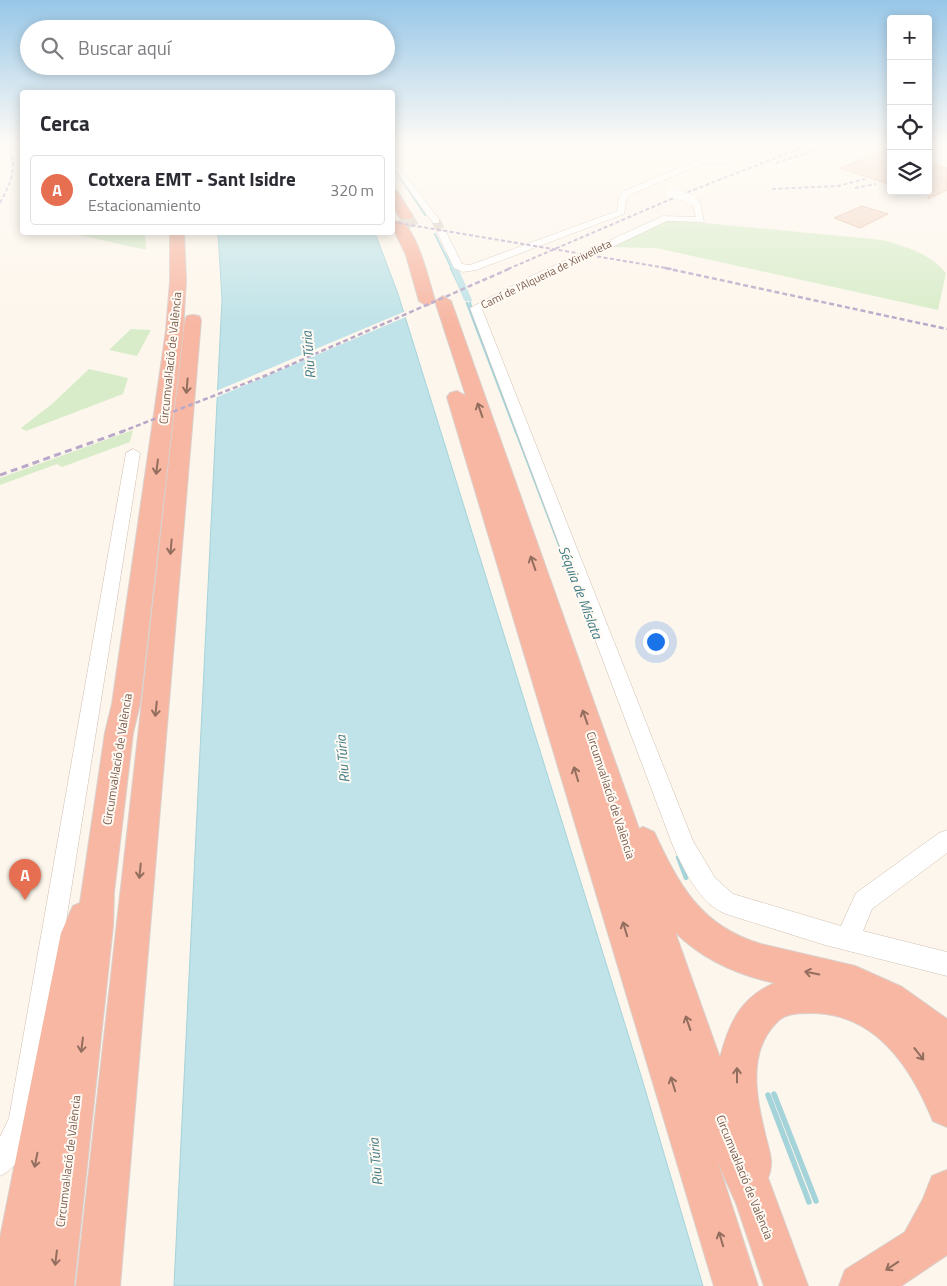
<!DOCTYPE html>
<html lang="es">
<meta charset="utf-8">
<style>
:root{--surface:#fff;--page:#f2f2f3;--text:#2b2b33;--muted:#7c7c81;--line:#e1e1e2;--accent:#e76f51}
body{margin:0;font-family:"Titillium Web",sans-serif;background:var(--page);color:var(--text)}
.controls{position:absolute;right:15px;top:15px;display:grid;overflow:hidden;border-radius:5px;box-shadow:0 2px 12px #0003}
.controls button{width:45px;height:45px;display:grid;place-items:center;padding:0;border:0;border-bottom:1px solid var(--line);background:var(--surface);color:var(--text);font:25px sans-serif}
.you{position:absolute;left:655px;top:641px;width:18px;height:18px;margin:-12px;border:4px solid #fff;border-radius:50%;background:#1a73e8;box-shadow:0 0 0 8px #1a73e833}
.badge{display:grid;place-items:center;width:32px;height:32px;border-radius:50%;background:var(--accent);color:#fff;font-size:16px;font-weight:700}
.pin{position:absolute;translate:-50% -41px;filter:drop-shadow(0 1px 2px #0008)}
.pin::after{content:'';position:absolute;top:26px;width:18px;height:15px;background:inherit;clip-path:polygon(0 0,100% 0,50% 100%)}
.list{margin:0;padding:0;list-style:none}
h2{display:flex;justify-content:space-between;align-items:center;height:65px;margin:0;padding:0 20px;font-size:21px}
h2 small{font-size:16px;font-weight:400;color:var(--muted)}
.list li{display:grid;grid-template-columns:32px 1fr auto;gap:15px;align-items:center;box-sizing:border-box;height:70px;margin:0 10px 10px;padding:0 10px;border:1px solid var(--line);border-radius:5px}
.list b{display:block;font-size:19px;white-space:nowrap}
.list p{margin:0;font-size:16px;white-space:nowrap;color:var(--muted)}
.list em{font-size:16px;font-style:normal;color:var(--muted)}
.icon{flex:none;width:28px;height:28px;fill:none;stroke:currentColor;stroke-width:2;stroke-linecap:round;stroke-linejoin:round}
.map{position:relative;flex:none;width:947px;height:1286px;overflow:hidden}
.search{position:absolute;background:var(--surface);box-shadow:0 2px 12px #0003;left:20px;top:20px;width:375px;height:55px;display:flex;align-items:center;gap:12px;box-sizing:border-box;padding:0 18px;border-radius:28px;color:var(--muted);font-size:19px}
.panel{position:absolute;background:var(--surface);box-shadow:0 2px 12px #0003;left:20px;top:90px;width:375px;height:145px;border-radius:5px}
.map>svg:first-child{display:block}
.green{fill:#d8ecc9}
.water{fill:#bfe3e8;stroke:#a5d3da}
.pier{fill:#fdf6ec}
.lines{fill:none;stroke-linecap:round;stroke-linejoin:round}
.stream-far4{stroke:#a5d3da;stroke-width:2}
.stream-far3{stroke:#a5d3da;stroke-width:2.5}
.stream-far2{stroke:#a5d3da;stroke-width:3}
.stream-far1{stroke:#a5d3da;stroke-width:4.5}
.stream{stroke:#a5d3da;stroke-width:5.5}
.canal{fill:#bfe3e8;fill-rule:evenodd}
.building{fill:#f3d5c3;stroke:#e6bba3}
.minor-tunnel{stroke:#dcd0c4;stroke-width:9;stroke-dasharray:9 4.5;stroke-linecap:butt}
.highway-tunnel{stroke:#dcd0c4;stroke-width:14;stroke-dasharray:14 7;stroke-linecap:butt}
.minor-casing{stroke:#d1beb0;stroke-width:1}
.highway-casing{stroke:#dad1cd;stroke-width:2}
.minor{fill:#fff;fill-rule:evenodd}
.highway{fill:#f7b7a3;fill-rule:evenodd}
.rail-far2{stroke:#b9a8c9;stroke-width:2;stroke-dasharray:4 2.5;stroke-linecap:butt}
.rail-far1{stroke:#b9a8c9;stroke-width:2.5;stroke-dasharray:5 3;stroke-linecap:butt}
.rail{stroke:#b9a8c9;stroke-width:3;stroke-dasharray:7 4.5;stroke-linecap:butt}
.minor-bridge-casing{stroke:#d1beb0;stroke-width:9;stroke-linecap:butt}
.minor-bridge{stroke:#fff;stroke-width:9}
.oneway{stroke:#936e5e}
.labels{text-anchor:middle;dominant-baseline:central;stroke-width:4;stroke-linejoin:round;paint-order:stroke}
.far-street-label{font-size:11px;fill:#7a5c4d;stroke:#fffaf3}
.street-label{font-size:12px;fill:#7a5c4d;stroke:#fffaf3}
.water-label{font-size:14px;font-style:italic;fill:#437c86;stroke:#fffaf3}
</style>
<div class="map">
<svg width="947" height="1286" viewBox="0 0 947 1286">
<rect width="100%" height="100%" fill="#fdf6ec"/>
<g class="green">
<path d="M673 220 882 240C906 246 930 254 946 273L938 310 656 248 610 247 665 221Z"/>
<path d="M70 233H145L146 249H142Z"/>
<path d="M131 329 151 330 137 356 109 350Z"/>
<path d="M89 369 128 378 123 394 26 431 21 428 52 404Z"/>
<path d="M133 430 130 442 62 467 57 464 0 485V478Z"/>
</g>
<path class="water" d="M218 233H375L398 294 642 1079 703 1286H174L222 299Z"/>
<path class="pier" d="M406 311 408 316 215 398 216 391Z"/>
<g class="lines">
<g class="stream-far4">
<path d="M395 169 425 215"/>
<path d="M435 234 452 269"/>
</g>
<g class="stream-far3">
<path d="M451 268 466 300"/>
<path d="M467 303 516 432"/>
<path d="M470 303 472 311"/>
</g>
<path class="stream-far2" d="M516 431 567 565"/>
<path class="stream-far1" d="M678 857 686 878"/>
<g class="stream">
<path d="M774 1094 816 1201"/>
<path d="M768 1095 809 1202"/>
</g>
<path class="canal" d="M445 252 452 254 472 300 471 302 464 300Z"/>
</g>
<g class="building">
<path d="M891 148V185L840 168Z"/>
<path d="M928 162 947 168V190L928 199Z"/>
<path d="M862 206 888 214 860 228 834 218Z"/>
</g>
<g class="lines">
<path class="minor-tunnel" d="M436 221 442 232"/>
<path class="highway-tunnel" d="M406 216 412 227"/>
<g class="minor-casing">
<g id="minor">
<path d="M733 144H741L734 164 704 163 630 195 627 198 624 214 476 270 463 272 454 268 437 232 445 230 462 264 470 265 617 211 619 197 624 191 700 159H728Z"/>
<path d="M392 158 439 219V223H433L392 166Z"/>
<path d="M691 196 700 202 704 222 667 221 482 309 693 841 715 878 733 894 841 926 856 893 939 833 947 830V853L872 909 863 931 947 952V976L825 945 726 914C700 904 684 870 673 846L470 308 527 278 663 216 696 217 692 203 687 199Z"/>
<path d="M133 449 140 453 35 1118C29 1138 21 1167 0 1176V1137L9 1118 126 453Z"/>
</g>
</g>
<g class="highway-casing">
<g id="highway">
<path d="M392 190 397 191 413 216 411 219H401C394 209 392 203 392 190Z"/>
<path d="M399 221C416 225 430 284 435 301L443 296 451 301 639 829 643 827 654 832C679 885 700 926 761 944L855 966 902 987 947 1019V1127L933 1121C911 1067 876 1013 811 1013 798 1013 785 1013 776 1023 746 1054 757 1100 766 1138 770 1153 774 1164 768 1178L808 1286H764L736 1203 718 1163 758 1286H714L447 397 450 393 457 391 466 396 435 301 427 306 419 301 406 255 392 226 394 222ZM675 932C702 959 738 975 775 983 741 997 729 1023 720 1058Z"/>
<path d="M170 232H184L186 281 183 331 140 704 133 733 114 892 113 926 74 1286H0V1238L61 933 73 906 80 903 105 733 112 704 166 331 170 281Z"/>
<path d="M193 315 199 316 201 320 120 1286H76L185 320 187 316Z"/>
<path d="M947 1170V1255L901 1286H839L845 1270 905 1232 923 1199 932 1176Z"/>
</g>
</g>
<use href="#minor" class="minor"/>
<use href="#highway" class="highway"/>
<g class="rail-far2">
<path d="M11 144 22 148"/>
<path d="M776 163 836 144"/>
<path d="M855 188 876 184"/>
<path d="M772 189 838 186 865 179"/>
<path d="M0 203C10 184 19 167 8 147"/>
<path d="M392 222 672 269"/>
<path d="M508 269 683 194 811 144"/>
</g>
<g class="rail-far1">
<path d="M665 268 947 329"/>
<path d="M121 432 267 375 511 268"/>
</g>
<path class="rail" d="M0 475 124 431"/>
<g class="minor-bridge-casing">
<path id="minor-bridge" d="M672 193 691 199"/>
</g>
<use href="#minor-bridge" class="minor-bridge"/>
</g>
<defs><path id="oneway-shaft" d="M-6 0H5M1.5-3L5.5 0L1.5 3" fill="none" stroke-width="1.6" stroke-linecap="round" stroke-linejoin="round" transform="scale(1.25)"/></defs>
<g class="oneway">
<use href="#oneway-shaft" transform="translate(187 386) rotate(95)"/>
<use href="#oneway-shaft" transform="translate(480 410) rotate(-109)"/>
<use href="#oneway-shaft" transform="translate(157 467) rotate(97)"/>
<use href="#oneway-shaft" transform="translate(171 547) rotate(95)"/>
<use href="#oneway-shaft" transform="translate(533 563) rotate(-109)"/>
<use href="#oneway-shaft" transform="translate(156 709) rotate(96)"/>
<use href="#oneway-shaft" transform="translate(585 717) rotate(-109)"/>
<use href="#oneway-shaft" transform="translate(576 774) rotate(-107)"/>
<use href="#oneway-shaft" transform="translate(140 871) rotate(96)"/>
<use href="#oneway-shaft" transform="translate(625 929) rotate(-107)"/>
<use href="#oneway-shaft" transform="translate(812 973) rotate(-169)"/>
<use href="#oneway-shaft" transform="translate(688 1023) rotate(-109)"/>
<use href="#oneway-shaft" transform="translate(82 1045) rotate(97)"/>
<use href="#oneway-shaft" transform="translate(919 1054) rotate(52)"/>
<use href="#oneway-shaft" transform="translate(737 1075) rotate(-90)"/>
<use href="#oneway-shaft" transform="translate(673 1084) rotate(-107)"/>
<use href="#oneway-shaft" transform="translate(36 1160) rotate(101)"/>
<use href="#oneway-shaft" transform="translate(721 1239) rotate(-107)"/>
<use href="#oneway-shaft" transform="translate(56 1258) rotate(97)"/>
<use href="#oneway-shaft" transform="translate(892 1266) rotate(147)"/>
</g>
<linearGradient id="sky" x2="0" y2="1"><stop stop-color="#97c7e8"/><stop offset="0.44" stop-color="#fefbf6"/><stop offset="1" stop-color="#fefbf6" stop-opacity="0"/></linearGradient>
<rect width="947" height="324" fill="url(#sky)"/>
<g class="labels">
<g class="far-street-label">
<text transform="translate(546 274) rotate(-26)">Camí de l'Alqueria de Xirivelleta</text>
</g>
<g class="street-label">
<text transform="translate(170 358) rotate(-84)">Circumval·lació de València</text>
<text transform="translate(117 759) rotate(-81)">Circumval·lació de València</text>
<text transform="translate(611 795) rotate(72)">Circumval·lació de València</text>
<text transform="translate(68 1161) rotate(-83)">Circumval·lació de València</text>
<text transform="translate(745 1177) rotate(68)">Circumval·lació de València</text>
</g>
<g class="water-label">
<text transform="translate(308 355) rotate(-95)">Riu Túria</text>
<text transform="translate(581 592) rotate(69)">Séquia de Mislata</text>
<text transform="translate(342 759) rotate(-95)">Riu Túria</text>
<text transform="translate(375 1162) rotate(-95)">Riu Túria</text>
</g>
</g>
</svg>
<div class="controls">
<button>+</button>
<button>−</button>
<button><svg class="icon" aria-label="locate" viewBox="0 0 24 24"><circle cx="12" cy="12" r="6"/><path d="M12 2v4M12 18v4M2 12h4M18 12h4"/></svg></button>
<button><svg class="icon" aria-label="layers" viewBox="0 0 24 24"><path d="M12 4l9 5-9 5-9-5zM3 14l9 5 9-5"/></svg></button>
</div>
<div class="you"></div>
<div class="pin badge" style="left:25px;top:900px">A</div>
<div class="search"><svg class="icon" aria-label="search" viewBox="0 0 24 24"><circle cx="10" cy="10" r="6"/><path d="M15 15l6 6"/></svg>Buscar aquí</div>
<section class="panel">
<h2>Cerca<small></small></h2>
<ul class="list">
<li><span class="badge">A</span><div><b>Cotxera EMT - Sant Isidre</b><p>Estacionamiento</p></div><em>320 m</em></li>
</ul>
</section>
</div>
